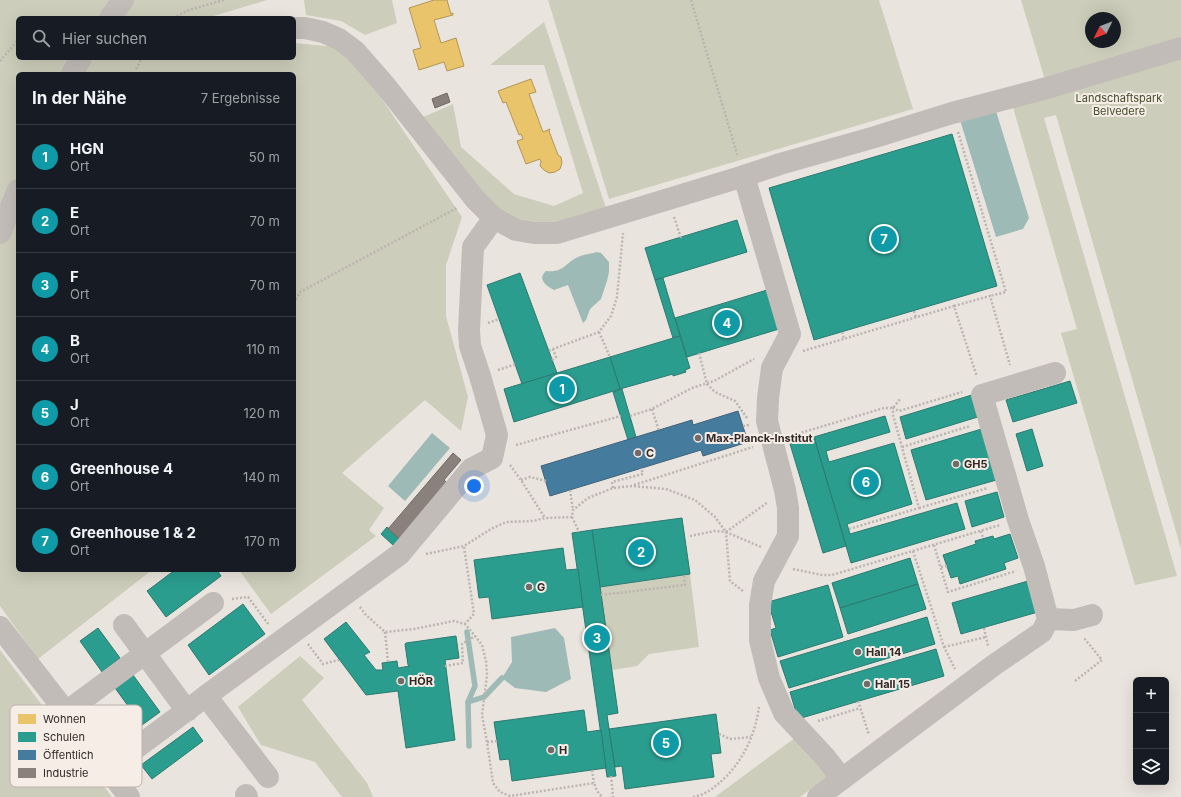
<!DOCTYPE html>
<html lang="de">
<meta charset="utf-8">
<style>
:root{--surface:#171b24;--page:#242831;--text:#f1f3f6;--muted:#9ea1a6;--line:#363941;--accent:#726a67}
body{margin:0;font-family:Inter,sans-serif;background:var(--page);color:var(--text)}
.controls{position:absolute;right:12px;bottom:12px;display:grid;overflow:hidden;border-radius:6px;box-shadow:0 4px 16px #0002}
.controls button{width:36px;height:36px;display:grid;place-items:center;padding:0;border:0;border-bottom:1px solid var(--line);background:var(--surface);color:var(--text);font:20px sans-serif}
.compass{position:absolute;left:1085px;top:12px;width:36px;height:36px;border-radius:50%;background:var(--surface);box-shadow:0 4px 16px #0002;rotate:227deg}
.you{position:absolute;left:474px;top:486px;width:14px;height:14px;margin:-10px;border:3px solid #fff;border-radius:50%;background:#1a73e8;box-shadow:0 0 0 6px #1a73e833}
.badge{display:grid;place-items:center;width:26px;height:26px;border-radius:50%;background:var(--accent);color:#fff;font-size:13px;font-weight:700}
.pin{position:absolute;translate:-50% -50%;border:2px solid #fff;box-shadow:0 1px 4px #0006}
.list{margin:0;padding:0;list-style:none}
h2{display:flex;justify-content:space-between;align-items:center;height:52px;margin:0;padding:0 16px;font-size:17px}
h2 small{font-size:13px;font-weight:400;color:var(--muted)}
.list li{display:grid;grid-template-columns:26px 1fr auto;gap:12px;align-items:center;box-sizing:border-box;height:64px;padding:0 16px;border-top:1px solid var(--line)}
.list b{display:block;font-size:15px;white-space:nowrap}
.list p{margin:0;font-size:13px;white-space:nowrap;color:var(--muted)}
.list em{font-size:13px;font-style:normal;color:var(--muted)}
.icon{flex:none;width:22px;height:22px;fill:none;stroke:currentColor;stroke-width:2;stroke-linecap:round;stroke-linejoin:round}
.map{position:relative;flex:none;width:1181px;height:797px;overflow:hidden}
.search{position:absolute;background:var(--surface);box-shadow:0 4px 16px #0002;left:16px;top:16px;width:280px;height:44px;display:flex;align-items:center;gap:10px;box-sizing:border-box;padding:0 14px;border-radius:6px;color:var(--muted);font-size:15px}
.panel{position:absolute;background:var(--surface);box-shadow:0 4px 16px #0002;left:16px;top:72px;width:280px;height:500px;border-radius:6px}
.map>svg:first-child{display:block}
.green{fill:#cccdba;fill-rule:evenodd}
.water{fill:#9dbab6}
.homes{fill:#e9c46a;stroke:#b29656}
.schools{fill:#2a9d8f;stroke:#2c7a70}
.public{fill:#457b9d;stroke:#3f627a}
.industry{fill:#8a817c;stroke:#706762}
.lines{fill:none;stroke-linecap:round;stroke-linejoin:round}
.stream{stroke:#9dbab6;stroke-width:5.5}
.path{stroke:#bbb4b0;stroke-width:2.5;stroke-dasharray:2 2;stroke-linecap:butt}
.minor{stroke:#c2bcb8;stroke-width:22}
.poi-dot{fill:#726a67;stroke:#f6ede6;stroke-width:1.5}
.labels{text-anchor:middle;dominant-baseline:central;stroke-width:4;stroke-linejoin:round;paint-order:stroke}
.park-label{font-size:11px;fill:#454d2e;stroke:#f6ede6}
.poi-label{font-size:11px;font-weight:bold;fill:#322927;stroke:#f6ede6;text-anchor:start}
.key{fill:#f6ede6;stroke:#bbb2ad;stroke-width:1}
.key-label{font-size:11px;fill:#322927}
</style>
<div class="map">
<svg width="1181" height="797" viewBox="0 0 1181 797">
<rect width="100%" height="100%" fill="#eae4de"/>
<g class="green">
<path d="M0 0H267L207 18H18V58H294V43L337 47 373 86 462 217 446 265V316L468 397 461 431 425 400 342 473 384 508 369 530 376 536 271 614 239 570H294V74H18V570H152L38 659 0 606Z"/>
<path d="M304 0H392L397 23 365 35 341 21 306 15Z"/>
<path d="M548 0H879L913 109 609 199Z"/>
<path d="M1021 0H1181V549L1056 115 1044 118 1177 576 1135 585 1061 333 1077 329 1012 104 1049 93ZM1091 18H1115V42H1091Z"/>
<path d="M544 22 606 208 557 226 524 222 500 211 471 182 421 118 453 104 461 147 514 194 554 206 583 193 544 65H490Z"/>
<path d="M690 574 699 647 649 654 637 666 612 670 600 587Z"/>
<path d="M0 650 112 797H0Z"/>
<path d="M300 656 324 678 302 700 367 783 373 797H342L315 762 261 745 238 707Z"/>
<path d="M796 737 827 777 800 797H715Z"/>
</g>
<g class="water">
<path d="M996 111 1029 218 1023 229 996 237 960 120Z"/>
<path d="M597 252 601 253 609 262V272L607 281 601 299 590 309 586 320 583 323 568 285 554 290C546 286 537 279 546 271 564 273 565 263 578 257 584 254 591 254 597 252Z"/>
<path d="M432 433 450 448 405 501 388 486Z"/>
<path d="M555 628 564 638 571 679 546 692 515 688 502 678 512 662 511 637Z"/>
</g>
<g class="homes">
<path d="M434 0H447L451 14 453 13V15L434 20 441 43 456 38 464 66 447 71 444 62 419 70 413 50 421 48 409 8Z"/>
<path d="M531 79 536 92 529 94 543 132 550 129 549 131 558 155 561 157 562 163 560 169 555 172 549 173 544 170 540 166 541 162 540 159 526 164 517 141 523 139 521 134 519 135 506 102 503 103 498 91Z"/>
</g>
<g class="schools">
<path d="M952 134 997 286 814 340 769 188Z"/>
<path d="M737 220 747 252 655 280 645 248Z"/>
<path d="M520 273 557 373 522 384 487 285Z"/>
<path d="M663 278 680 336 673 338 655 280Z"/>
<path d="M767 290 779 329 687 357 675 318Z"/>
<path d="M680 336 690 368 685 370 686 372 673 376V374L620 389 610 357Z"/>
<path d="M610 357 620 389 514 422 504 389Z"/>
<path d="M1070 381 1077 403 1013 422 1006 400Z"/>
<path d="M622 389 636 437 628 440 613 392Z"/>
<path d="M975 394 981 416 906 439 900 417Z"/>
<path d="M885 416 890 432 826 451 829 462 894 443 912 504 847 524 850 534 957 503 965 529 851 563 814 437Z"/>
<path d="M985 428 1000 479 926 500 911 450Z"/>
<path d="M1032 429 1043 466 1027 471 1016 434Z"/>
<path d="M814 437 846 546 823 553 790 444Z"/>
<path d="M997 492 1004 517 972 527 965 501Z"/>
<path d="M682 518 690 574 600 587 592 530Z"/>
<path d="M387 527 400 539 394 546 381 534Z"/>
<path d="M592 530 618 713 607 715 616 776 607 777 572 533Z"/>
<path d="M1010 534 1018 558 1004 563 1006 569 960 584 958 576 951 578 943 555 976 544 975 541 993 536 994 539Z"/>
<path d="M563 548 566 570 578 569 583 607 492 619 489 597 479 598 474 560Z"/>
<path d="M910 558 918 584 840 608 832 583Z"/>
<path d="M175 570H217L221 576 166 617 147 591Z"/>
<path d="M1028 581 1038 612 961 634 952 603Z"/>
<path d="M918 584 926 609 848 634 840 608Z"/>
<path d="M828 585 843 637 778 657 770 630 776 628 768 602Z"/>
<path d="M243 604 265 634 209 675 188 645Z"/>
<path d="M927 617 935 644 789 688 780 661Z"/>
<path d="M346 622 369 651 370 652 364 655 376 670H383L382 663 397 661 398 668 410 666 408 665 405 644 406 643 456 636 459 658 445 660 455 740 406 748 398 691 366 695 324 639Z"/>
<path d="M98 628 120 658 102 672 80 641Z"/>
<path d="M936 649 944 676 798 719 790 692Z"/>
<path d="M133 675 160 712 142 725 115 688Z"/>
<path d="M584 710 587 732 601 730 606 768 512 781 509 759 500 760 494 722Z"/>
<path d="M716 714 721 753 711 754 714 777 625 789 622 766 615 767 609 729Z"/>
<path d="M193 727 203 741 152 779 141 765Z"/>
</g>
<path class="public" d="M738 411 748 442 703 456 701 450 550 496 541 466 692 420 693 425Z"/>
<g class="industry">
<path d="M447 93 450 102 435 108 432 99Z"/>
<path d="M453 453 461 460 444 480 447 483 400 539 388 529Z"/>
</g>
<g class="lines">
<g class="stream">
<path d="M467 632 475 686 468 702"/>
<path d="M469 746 468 702 484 697 502 678"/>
</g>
<g class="path">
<path d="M691 0 738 157"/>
<path d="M173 18 189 10 224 0"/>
<path d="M0 61 18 40"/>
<path d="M136 69 142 58"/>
<path d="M958 132 1006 292 990 296"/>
<path d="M674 217 681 238"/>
<path d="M294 303 300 292 457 208"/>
<path d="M954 306 990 296 1010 365"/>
<path d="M914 311 916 318"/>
<path d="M488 323 499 319"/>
<path d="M599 332 610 357"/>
<path d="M842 332 844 339"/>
<path d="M549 351 553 349 599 332 611 316 617 297 623 233"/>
<path d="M803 351 954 306 977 377"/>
<path d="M699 353 707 384 715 392 735 401 747 418"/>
<path d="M552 360 556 357 553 349"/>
<path d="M498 370 516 364"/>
<path d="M652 409 659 431"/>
<path d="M630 416 652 409 692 388 714 381 754 359"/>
<path d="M743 426 749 425"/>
<path d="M790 436 884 408H893L900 399"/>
<path d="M516 445 621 416"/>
<path d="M902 447 970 426"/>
<path d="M510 465 521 480 545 518"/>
<path d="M521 480 530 477 546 481"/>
<path d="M634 485 753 447"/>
<path d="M613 488 612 482 643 474 641 468"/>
<path d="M570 490 573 510"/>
<path d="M919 508 988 488"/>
<path d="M572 517 579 532"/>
<path d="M849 529 919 508 893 415V408L899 411 962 392"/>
<path d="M981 531 983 538"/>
<path d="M726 532 768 502"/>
<path d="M690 536 715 531 726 532 730 581 743 591"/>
<path d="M934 545 948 592 1016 571"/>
<path d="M464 547 474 614 465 624"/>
<path d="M913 551 944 647 955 669"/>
<path d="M426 554 464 546 491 529 506 522 533 521 545 518 572 517 573 510 588 498 613 488 632 486 666 489 695 500 715 517 726 532 761 547"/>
<path d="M941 567 947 566"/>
<path d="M793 569 822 575H832L1000 525"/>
<path d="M601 595 685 585 684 575"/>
<path d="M232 599 248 597 269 625"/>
<path d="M360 607 366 615 385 632 414 629 454 621 465 624 475 636 482 645 486 661 487 675 482 715 487 742 493 783 500 792 510 796 594 783 597 791 602 797"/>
<path d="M984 628 988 646"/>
<path d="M385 632 388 662"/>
<path d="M308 644 323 664 339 660"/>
<path d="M944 647 986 637"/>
<path d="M445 666 463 663 462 644 475 636"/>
<path d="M1075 681 1102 660 1084 638"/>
<path d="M858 701 869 735"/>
<path d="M818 721 860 708"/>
<path d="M719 734 730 739 751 737"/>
<path d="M487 742 497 741"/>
<path d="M592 770 594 783"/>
<path d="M611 776 613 797"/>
<path d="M693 797C697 796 702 795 705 793 710 791 714 787 718 784 741 765 755 737 759 707"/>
</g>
<g class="minor">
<path d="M110 18 123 0"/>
<path d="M294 28H305L323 32 339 39 355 51 384 84 475 199 494 218 516 230 534 233H557L744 176 780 164 875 137 952 113 1047 88 1181 48"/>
<path d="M72 74 81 58"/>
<path d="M744 176 790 334 772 368 768 398 767 421 785 490 788 508V536L764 581 760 605V640L769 678 784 713 825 757 842 779"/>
<path d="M0 233 18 190"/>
<path d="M1048 619 1074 620 1092 615"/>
<path d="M124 625 187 711"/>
<path d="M0 627 66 712 129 797"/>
<path d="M206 696 400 554 471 469 492 458 497 435 480 376 470 346 469 330 473 247 494 218"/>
<path d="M66 712 213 603"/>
<path d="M108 769 206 696 268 777"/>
<path d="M246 795 247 797"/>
<path d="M818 797 994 665 1042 632 1048 619 1034 566 1018 520 982 395 1055 373"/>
</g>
</g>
<g class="poi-dot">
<circle cx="698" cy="438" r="4"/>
<circle cx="638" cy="453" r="4"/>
<circle cx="956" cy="464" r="4"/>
<circle cx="529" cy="587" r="4"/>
<circle cx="858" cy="652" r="4"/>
<circle cx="401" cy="681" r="4"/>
<circle cx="867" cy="684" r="4"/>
<circle cx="551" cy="750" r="4"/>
</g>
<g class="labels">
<g class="park-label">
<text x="1119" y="98">Landschaftspark<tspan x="1119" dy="13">Belvedere</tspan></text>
</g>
<g class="poi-label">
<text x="706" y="438">Max-Planck-Institut</text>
<text x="646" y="453">C</text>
<text x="964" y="464">GH5</text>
<text x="537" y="587">G</text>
<text x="866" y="652">Hall 14</text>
<text x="409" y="681">HÖR</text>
<text x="875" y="684">Hall 15</text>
<text x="559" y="750">H</text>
</g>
</g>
<rect x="10" y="705" width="132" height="82" rx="6" class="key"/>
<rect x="18" y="714" width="18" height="10" fill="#e9c46a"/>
<rect x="18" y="732" width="18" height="10" fill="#2a9d8f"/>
<rect x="18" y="750" width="18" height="10" fill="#457b9d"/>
<rect x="18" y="768" width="18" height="10" fill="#8a817c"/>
<g class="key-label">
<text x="43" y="723">Wohnen</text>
<text x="43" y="741">Schulen</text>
<text x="43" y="759">Öffentlich</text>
<text x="43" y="777">Industrie</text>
</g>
</svg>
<div class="controls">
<button>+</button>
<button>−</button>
<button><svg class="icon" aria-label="layers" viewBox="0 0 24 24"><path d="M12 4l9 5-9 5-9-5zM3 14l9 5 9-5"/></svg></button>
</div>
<svg class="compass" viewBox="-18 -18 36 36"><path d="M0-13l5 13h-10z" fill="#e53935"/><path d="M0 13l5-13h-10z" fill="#9ea1a6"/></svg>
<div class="you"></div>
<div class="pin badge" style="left:562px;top:389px;background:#0f9aa8">1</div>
<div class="pin badge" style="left:641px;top:552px;background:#0f9aa8">2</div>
<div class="pin badge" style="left:597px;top:638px;background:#0f9aa8">3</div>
<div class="pin badge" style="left:727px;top:323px;background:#0f9aa8">4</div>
<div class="pin badge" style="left:666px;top:743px;background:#0f9aa8">5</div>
<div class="pin badge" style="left:866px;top:482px;background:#0f9aa8">6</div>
<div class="pin badge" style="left:884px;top:239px;background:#0f9aa8">7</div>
<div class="search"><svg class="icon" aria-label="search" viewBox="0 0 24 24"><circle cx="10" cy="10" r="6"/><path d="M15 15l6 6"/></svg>Hier suchen</div>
<section class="panel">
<h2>In der Nähe<small>7 Ergebnisse</small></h2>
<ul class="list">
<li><span class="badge" style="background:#0f9aa8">1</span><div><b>HGN</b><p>Ort</p></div><em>50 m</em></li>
<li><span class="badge" style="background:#0f9aa8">2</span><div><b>E</b><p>Ort</p></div><em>70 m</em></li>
<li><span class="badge" style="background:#0f9aa8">3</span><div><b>F</b><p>Ort</p></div><em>70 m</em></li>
<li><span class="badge" style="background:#0f9aa8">4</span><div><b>B</b><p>Ort</p></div><em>110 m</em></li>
<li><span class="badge" style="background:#0f9aa8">5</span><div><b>J</b><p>Ort</p></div><em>120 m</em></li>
<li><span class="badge" style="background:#0f9aa8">6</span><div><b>Greenhouse 4</b><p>Ort</p></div><em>140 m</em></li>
<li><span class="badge" style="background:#0f9aa8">7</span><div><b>Greenhouse 1 &amp; 2</b><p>Ort</p></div><em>170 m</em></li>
</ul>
</section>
</div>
